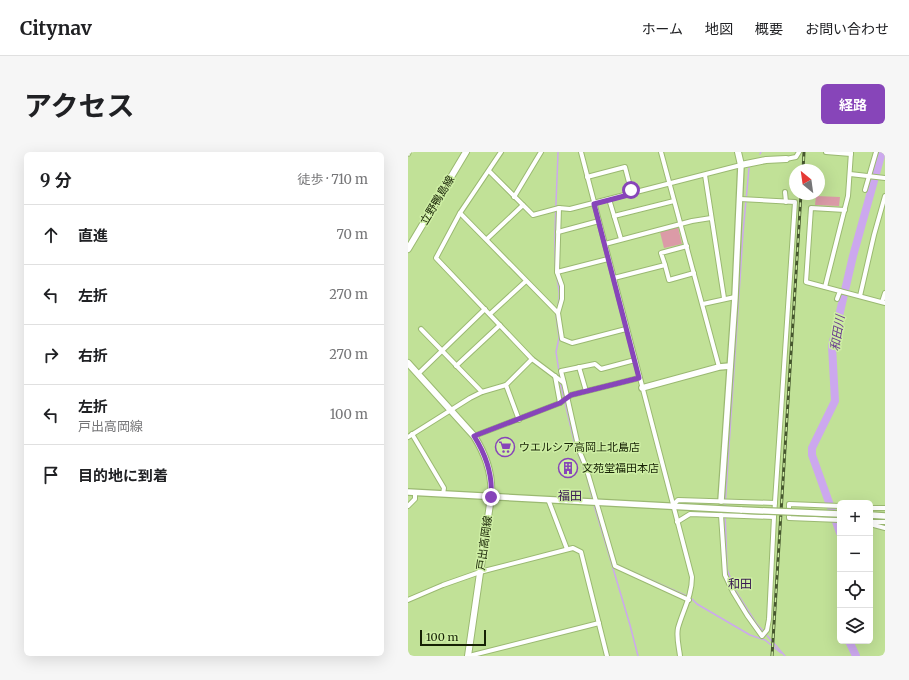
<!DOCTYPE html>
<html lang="ja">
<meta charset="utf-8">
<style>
:root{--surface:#fff;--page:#f6f6f6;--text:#202124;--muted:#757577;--line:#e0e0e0;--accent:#8745b9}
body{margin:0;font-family:Merriweather,"Noto Sans JP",serif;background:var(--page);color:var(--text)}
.controls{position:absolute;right:12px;bottom:12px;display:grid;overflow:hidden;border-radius:6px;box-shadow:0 4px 16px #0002}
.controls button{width:36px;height:36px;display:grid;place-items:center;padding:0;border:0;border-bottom:1px solid var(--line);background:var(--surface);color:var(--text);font:20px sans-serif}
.compass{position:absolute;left:381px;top:12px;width:36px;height:36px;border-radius:50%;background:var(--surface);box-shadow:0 4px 16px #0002;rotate:331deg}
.scale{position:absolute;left:12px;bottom:10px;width:66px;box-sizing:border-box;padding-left:4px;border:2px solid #162104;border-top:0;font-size:11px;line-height:14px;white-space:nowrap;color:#162104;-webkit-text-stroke:3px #ceeea4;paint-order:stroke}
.stop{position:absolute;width:12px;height:12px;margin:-9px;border:3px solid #8745b9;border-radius:50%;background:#fff}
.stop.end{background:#8745b9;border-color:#fff;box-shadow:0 1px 4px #0008}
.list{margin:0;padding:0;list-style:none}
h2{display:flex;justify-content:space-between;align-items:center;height:52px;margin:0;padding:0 16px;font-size:17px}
h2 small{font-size:13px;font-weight:400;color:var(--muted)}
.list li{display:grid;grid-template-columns:26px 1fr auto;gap:12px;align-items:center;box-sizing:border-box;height:60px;padding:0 16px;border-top:1px solid var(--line)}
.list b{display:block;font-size:15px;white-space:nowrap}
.list p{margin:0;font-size:13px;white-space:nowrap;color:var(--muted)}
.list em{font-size:13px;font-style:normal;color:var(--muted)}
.icon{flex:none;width:22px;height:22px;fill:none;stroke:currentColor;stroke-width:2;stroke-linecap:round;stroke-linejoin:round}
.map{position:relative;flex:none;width:477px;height:504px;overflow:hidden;border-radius:6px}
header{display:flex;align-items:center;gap:24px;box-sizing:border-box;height:56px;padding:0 20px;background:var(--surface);border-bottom:1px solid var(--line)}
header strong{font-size:19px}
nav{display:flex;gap:22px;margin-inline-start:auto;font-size:14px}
.intro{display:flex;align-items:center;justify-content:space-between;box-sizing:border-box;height:96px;padding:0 24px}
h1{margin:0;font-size:28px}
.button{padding:10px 18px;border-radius:6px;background:var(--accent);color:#fff;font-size:14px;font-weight:700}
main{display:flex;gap:24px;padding:0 24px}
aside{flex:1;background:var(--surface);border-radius:6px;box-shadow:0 4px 16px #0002}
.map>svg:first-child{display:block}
.green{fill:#db9ba7}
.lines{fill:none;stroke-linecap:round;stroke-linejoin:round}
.stream{stroke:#cca8ee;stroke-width:1.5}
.river{stroke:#cca8ee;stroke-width:8}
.minor-casing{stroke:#9bb972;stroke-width:6}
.tertiary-casing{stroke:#9bb972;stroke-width:8}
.secondary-casing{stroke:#9bb972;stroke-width:8}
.minor{stroke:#fff;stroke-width:4}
.tertiary{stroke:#fff;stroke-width:5.5}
.secondary{stroke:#fff;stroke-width:6}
.rail-casing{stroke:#46572e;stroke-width:3}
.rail{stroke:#ceeea4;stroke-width:1.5;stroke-dasharray:4.5;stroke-linecap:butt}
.tertiary-bridge-casing{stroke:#9bb972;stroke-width:8;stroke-linecap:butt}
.tertiary-bridge{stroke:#fff;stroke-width:5.5}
.route{stroke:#8745b9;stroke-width:5}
.labels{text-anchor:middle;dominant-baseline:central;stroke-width:3;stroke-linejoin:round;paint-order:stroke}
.street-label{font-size:11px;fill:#162104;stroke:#ceeea4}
.poi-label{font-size:11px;fill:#162104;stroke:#ceeea4;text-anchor:start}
.water-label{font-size:12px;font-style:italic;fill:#6a3c8e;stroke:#ceeea4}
.neighbourhood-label{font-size:12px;fill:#381951;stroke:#ceeea4}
</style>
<header>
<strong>Citynav</strong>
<nav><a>ホーム</a><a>地図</a><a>概要</a><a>お問い合わせ</a></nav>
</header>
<div class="intro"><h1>アクセス</h1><a class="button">経路</a></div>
<main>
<aside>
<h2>9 分<small>徒歩 · 710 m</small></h2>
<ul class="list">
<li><svg class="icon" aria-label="ahead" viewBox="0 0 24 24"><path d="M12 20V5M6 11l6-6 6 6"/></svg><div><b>直進</b></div><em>70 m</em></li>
<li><svg class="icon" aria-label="left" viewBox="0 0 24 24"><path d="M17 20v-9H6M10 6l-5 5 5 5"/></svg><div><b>左折</b></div><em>270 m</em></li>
<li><svg class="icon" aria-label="right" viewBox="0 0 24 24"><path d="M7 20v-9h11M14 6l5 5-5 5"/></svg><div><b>右折</b></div><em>270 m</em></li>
<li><svg class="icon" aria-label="left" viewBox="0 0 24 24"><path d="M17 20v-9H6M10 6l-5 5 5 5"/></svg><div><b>左折</b><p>戸出高岡線</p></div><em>100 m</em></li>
<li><svg class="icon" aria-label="arrive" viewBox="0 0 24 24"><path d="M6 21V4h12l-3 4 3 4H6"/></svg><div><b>目的地に到着</b></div></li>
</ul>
</aside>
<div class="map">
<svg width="477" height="504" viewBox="0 0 477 504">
<rect width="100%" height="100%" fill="#c1e197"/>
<g class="green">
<path d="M408 44 432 45 431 54 407 53Z"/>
<path d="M270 75 274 92 256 96 252 80Z"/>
</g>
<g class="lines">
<g class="stream">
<path d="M150 0C149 37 146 74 147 111 147 126 154 138 150 153"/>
<path d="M352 2 353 0"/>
<path d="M148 161V164L151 186 148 200 152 226"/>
<path d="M152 230 168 297 178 322 185 349"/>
<path d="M186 353 222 473 230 504"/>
<path d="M317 355 335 81 341 16"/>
<path d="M317 359 319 417 327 438 348 471 377 504"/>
<path d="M209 413 279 444"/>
<path d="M284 447 289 452 342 483 357 488 373 501"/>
</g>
<g class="river">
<path d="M432 381 404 303V296L427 249 424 194 445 104 474 0"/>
<path d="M441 489 448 504"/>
</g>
<g class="minor-casing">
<g id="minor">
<path d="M93 0 52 61 28 106 124 207 156 231 171 298 178 315 207 414 281 448"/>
<path d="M173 0 284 425C284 444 275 458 270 476 268 485 271 495 272 504"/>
<path d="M253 0 311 215"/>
<path d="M418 0 443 2"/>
<path d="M0 2 1 0"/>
<path d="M378 7 388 5 391 0"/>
<path d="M81 19 125 63 151 56 162 57 333 13"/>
<path d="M442 22 477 26"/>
<path d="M297 23 316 146"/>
<path d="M179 25 217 15 224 42"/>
<path d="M457 38 468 0"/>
<path d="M377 40 378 50"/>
<path d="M106 45 133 0"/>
<path d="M201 47 213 87"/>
<path d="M437 58 403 56 398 130 477 151"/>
<path d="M52 61 150 161 154 187 164 191 218 177"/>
<path d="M206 64 266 49"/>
<path d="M150 80 191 69"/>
<path d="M79 87 115 53"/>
<path d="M197 92 284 69 303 66"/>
<path d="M257 113 261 128 286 121"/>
<path d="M149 120 200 107"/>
<path d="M206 126 257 113 253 101 279 94"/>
<path d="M417 135 440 44 443 0"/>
<path d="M452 144 466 83 477 44"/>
<path d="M429 147 432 139"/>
<path d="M474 150 477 141"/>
<path d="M295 152 327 145"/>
<path d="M150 161 154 147V134L149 120 151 56"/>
<path d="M82 162 118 129"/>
<path d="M13 177 74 240"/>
<path d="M48 214 92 173"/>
<path d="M171 215 178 239"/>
<path d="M10 222 77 157"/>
<path d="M147 224 152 251"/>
<path d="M156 231 153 219 187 212 193 217 227 208"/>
<path d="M111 268 98 233 124 207"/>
<path d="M4 282 36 336 35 342"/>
<path d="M66 284 152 251 163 243 231 226"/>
<path d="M0 285 62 246 74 240 98 233"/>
<path d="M140 347 159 397"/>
<path d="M0 354 7 347V341"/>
<path d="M264 354 270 348 367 351"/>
<path d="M432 354 381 352V366L432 368"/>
<path d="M462 356H477"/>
<path d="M313 363 317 423 325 440 339 463 354 484 359 478 361 467 366 365 387 50 332 47"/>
<path d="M269 370 282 362 366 365"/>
<path d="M462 370H477"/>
<path d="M462 372 477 376"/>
<path d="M0 448 35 433 72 420 165 396 173 400 199 504"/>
<path d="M61 504 191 471"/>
</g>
</g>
<g class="tertiary-casing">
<g id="tertiary">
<path d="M234 236 311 215 322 214"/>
<path d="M0 340 334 358"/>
<path d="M313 349 327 145 333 13"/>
<path d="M462 363 477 364"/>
</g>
</g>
<g class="secondary-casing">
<g id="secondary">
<path d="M330 0 333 13 358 8 378 7"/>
<path d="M0 97 58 0"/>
<path d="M0 211 66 284C78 303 85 323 83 345L60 504"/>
</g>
</g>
<use href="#minor" class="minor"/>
<use href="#tertiary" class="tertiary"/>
<use href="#secondary" class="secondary"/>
<g class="rail-casing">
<g id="rail">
<path d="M395 18 396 0"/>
<path d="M364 504 393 42"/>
</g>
</g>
<use href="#rail" class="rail"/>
<g class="tertiary-bridge-casing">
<path id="tertiary-bridge" d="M334 358 432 362"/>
</g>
<use href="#tertiary-bridge" class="tertiary-bridge"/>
</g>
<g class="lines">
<path class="route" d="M83 345C85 323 78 303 66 284L152 251 163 243 231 226 186 52 224 42 223 38"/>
</g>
<defs>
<g id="supermarket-ring" transform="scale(1)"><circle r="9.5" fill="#ceeea4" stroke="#8745b9" stroke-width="1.5"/><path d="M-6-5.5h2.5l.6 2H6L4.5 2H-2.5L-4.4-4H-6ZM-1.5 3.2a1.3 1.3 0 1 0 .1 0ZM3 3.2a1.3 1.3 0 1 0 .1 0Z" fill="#8745b9"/></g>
<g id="building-ring" transform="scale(1)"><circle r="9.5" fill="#ceeea4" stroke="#8745b9" stroke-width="1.5"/><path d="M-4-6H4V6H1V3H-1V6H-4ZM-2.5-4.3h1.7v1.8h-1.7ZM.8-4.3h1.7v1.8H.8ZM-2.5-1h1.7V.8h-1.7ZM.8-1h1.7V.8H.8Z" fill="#8745b9"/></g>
</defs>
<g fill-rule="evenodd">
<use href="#supermarket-ring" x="97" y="295"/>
<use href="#building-ring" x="160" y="316"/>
</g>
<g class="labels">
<g class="street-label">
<text transform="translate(29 48) rotate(-59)">立野鴨島線</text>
<text transform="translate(76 391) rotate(-82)">戸出高岡線</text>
</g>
<g class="poi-label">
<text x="111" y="295">ウエルシア高岡上北島店</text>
<text x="174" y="316">文苑堂福田本店</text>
</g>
<g class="water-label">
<text transform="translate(429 181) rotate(-81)">和田川</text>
</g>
<g class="neighbourhood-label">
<text x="162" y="343">福田</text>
<text x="332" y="431">和田</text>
</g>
</g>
</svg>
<div class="controls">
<button>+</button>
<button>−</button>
<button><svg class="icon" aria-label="locate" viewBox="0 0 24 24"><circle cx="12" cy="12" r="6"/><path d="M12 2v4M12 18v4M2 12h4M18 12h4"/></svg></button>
<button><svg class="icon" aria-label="layers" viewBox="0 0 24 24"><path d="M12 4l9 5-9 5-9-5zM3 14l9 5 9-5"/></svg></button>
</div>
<svg class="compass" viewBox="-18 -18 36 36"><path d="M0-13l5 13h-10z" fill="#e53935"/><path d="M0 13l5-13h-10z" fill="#757577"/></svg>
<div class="scale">100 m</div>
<div class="stop" style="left:223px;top:38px"></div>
<div class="stop end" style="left:83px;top:345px"></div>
</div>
</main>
